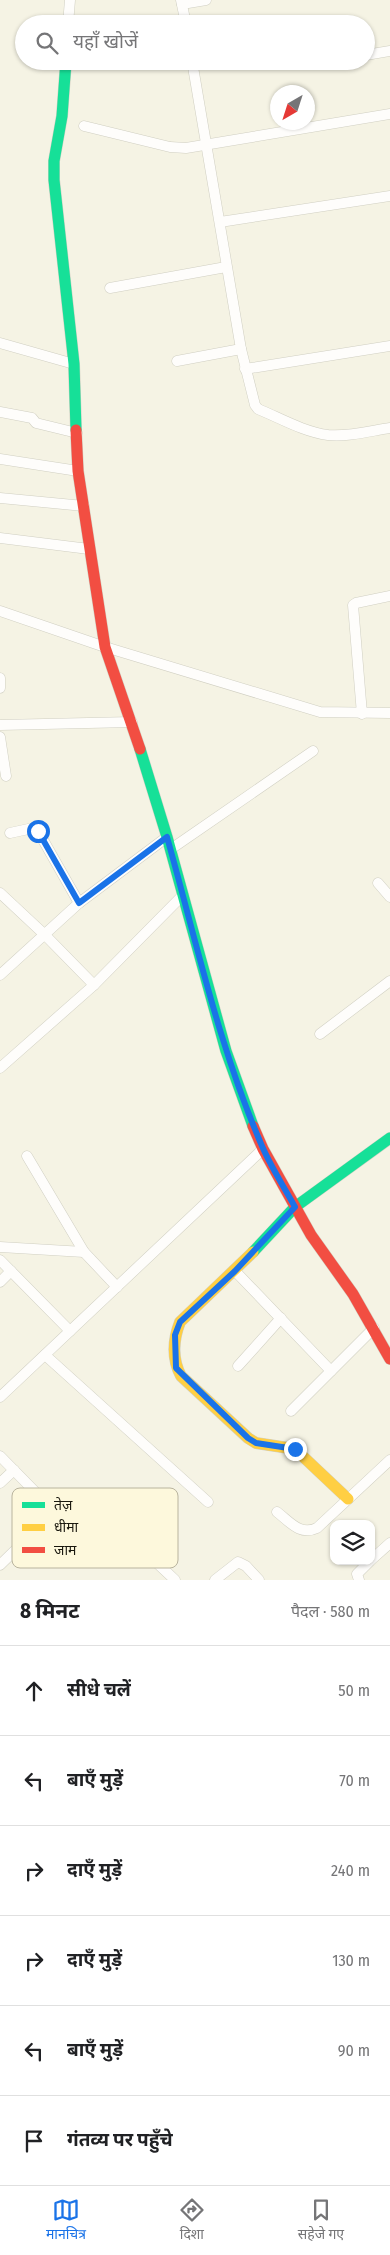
<!DOCTYPE html>
<html lang="hi">
<meta charset="utf-8">
<style>
:root{--surface:#fff;--page:#f6f6f6;--text:#202124;--muted:#757577;--line:#e0e0e0;--accent:#1a73e8}
body{margin:0;font-family:"Fira Sans Condensed","Noto Sans Devanagari",sans-serif;background:var(--page);color:var(--text)}
.controls{position:absolute;right:15px;bottom:15px;display:grid;overflow:hidden;border-radius:10px;box-shadow:0 1px 4px #0004}
.controls button{width:45px;height:45px;display:grid;place-items:center;padding:0;border:0;border-bottom:1px solid var(--line);background:var(--surface);color:var(--text);font:25px sans-serif}
.compass{position:absolute;left:270px;top:85px;width:45px;height:45px;border-radius:50%;background:var(--surface);box-shadow:0 1px 4px #0004;rotate:219deg}
.stop{position:absolute;width:15px;height:15px;margin:-11px;border:4px solid #1a73e8;border-radius:50%;background:#fff}
.stop.end{background:#1a73e8;border-color:#fff;box-shadow:0 1px 5px #0008}
.list{margin:0;padding:0;list-style:none}
h2{display:flex;justify-content:space-between;align-items:center;height:65px;margin:0;padding:0 20px;font-size:21px}
h2 small{font-size:16px;font-weight:400;color:var(--muted)}
.list li{display:grid;grid-template-columns:32px 1fr auto;gap:15px;align-items:center;box-sizing:border-box;height:90px;padding:0 20px;border-top:1px solid var(--line)}
.list b{display:block;font-size:19px;white-space:nowrap}
.list em{font-size:16px;font-style:normal;color:var(--muted)}
.icon{flex:none;width:28px;height:28px;fill:none;stroke:currentColor;stroke-width:2;stroke-linecap:round;stroke-linejoin:round}
.map{position:relative;flex:none;width:390px;height:1580px;overflow:hidden}
.search{position:absolute;background:var(--surface);box-shadow:0 1px 4px #0004;left:15px;right:15px;top:15px;height:55px;display:flex;align-items:center;gap:12px;box-sizing:border-box;padding:0 18px;border-radius:28px;color:var(--muted);font-size:19px}
.sheet{height:605px;background:var(--surface)}
nav{display:flex;justify-content:space-around;align-items:center;box-sizing:border-box;height:70px;border-top:1px solid var(--line);background:var(--surface);font-size:14px;color:var(--muted)}
nav a{display:grid;justify-items:center;gap:2px}
nav .on{color:var(--accent)}
.map>svg:first-child{display:block}
.lines{fill:none;stroke-linecap:round;stroke-linejoin:round}
.street-casing{stroke:#d0cfc2;stroke-width:11}
.fast-casing{stroke:#d0cfc2;stroke-width:12}
.slow-casing{stroke:#d0cfc2;stroke-width:12}
.jam-casing{stroke:#d0cfc2;stroke-width:12}
.street{stroke:#fefdfb;stroke-width:10}
.fast{stroke:#16e098;stroke-width:11}
.slow{stroke:#ffcf43;stroke-width:11}
.jam{stroke:#f24e42;stroke-width:11}
.route{stroke:#1a73e8;stroke-width:6}
.key{fill:#fdf8dc;stroke:#b9b49e;stroke-width:1}
.key-label{font-size:14px;fill:#19170d}
</style>
<div class="map">
<svg width="390" height="1580" viewBox="0 0 390 1580">
<rect width="100%" height="100%" fill="#f5f3e4"/>
<g class="lines">
<g class="street-casing">
<g id="street">
<path d="M181 0 186 24"/>
<path d="M182 4 206 0"/>
<path d="M68 24 70 0"/>
<path d="M366 55 390 51"/>
<path d="M192 61 241 349 255 405 258 409C280 418 304 432 328 435 348 437 370 431 390 428"/>
<path d="M84 126 170 147 186 148 390 114"/>
<path d="M220 222 390 196"/>
<path d="M110 288 226 267"/>
<path d="M0 343 74 364"/>
<path d="M177 361 241 349"/>
<path d="M245 369 390 346"/>
<path d="M0 412 32 418 36 423 77 433"/>
<path d="M0 459 78 471"/>
<path d="M0 498 84 506"/>
<path d="M0 538 89 549"/>
<path d="M0 611 105 647 320 712 390 713"/>
<path d="M0 678V688"/>
<path d="M362 714 353 605 356 603 390 596"/>
<path d="M0 725 132 722"/>
<path d="M0 737 6 776"/>
<path d="M10 833 33 828 38 831 79 903"/>
<path d="M171 849 313 751"/>
<path d="M378 883 390 897"/>
<path d="M0 893 45 935 94 985"/>
<path d="M0 975 79 903 167 837"/>
<path d="M320 1034 390 981"/>
<path d="M0 1068 94 985 183 895"/>
<path d="M27 1156 84 1252 117 1287"/>
<path d="M0 1247 84 1252"/>
<path d="M0 1260 70 1331"/>
<path d="M235 1271 331 1371"/>
<path d="M0 1282 11 1271"/>
<path d="M45 1355 208 1502"/>
<path d="M238 1366 281 1318"/>
<path d="M0 1397 263 1149"/>
<path d="M291 1411 374 1328"/>
<path d="M0 1456 55 1512"/>
<path d="M0 1483 14 1470"/>
<path d="M277 1512C290 1522 300 1536 317 1528L390 1460"/>
<path d="M371 1560 390 1543"/>
<path d="M0 1565 72 1495 77 1494 139 1546 175 1580"/>
<path d="M215 1580 238 1562 246 1566 259 1580"/>
<path d="M359 1580 357 1574 370 1561"/>
</g>
</g>
<g class="fast-casing">
<g id="fast">
<path d="M66 61 62 116 54 161V180L74 364 76 430"/>
<path d="M140 749 167 837 226 1051 253 1126"/>
<path d="M253 1252 295 1207 390 1138"/>
</g>
</g>
<g class="slow-casing">
<path id="slow" d="M253 1252 180 1322C173 1340 172 1359 181 1376L248 1438 256 1443 295 1449 348 1499"/>
</g>
<g class="jam-casing">
<g id="jam">
<path d="M76 430 78 471 105 647 140 749"/>
<path d="M253 1126 263 1149 311 1235 353 1294 390 1359"/>
</g>
</g>
<use href="#street" class="street"/>
<use href="#fast" class="fast"/>
<use href="#slow" class="slow"/>
<use href="#jam" class="jam"/>
</g>
<g class="lines">
<path class="route" d="M38 831 79 903 167 837C196 940 219 1048 262 1146 271 1167 284 1187 295 1207L235 1271 180 1322 175 1335 176 1368 248 1438 256 1443 295 1449"/>
</g>
<rect x="12" y="1488" width="166" height="80" rx="8" class="key"/>
<rect x="22" y="1502" width="23" height="6" fill="#16e098"/>
<rect x="22" y="1524" width="23" height="7" fill="#ffcf43"/>
<rect x="22" y="1547" width="23" height="6" fill="#f24e42"/>
<g class="key-label">
<text x="54" y="1510">तेज़</text>
<text x="54" y="1532">धीमा</text>
<text x="54" y="1555">जाम</text>
</g>
</svg>
<div class="controls">
<button><svg class="icon" aria-label="layers" viewBox="0 0 24 24"><path d="M12 4l9 5-9 5-9-5zM3 14l9 5 9-5"/></svg></button>
</div>
<svg class="compass" viewBox="-18 -18 36 36"><path d="M0-13l5 13h-10z" fill="#e53935"/><path d="M0 13l5-13h-10z" fill="#757577"/></svg>
<div class="stop" style="left:38px;top:831px"></div>
<div class="stop end" style="left:295px;top:1449px"></div>
<div class="search"><svg class="icon" aria-label="search" viewBox="0 0 24 24"><circle cx="10" cy="10" r="6"/><path d="M15 15l6 6"/></svg>यहाँ खोजें</div>
</div>
<section class="sheet">
<h2>8 मिनट<small>पैदल · 580 m</small></h2>
<ul class="list">
<li><svg class="icon" aria-label="ahead" viewBox="0 0 24 24"><path d="M12 20V5M6 11l6-6 6 6"/></svg><div><b>सीधे चलें</b></div><em>50 m</em></li>
<li><svg class="icon" aria-label="left" viewBox="0 0 24 24"><path d="M17 20v-9H6M10 6l-5 5 5 5"/></svg><div><b>बाएँ मुड़ें</b></div><em>70 m</em></li>
<li><svg class="icon" aria-label="right" viewBox="0 0 24 24"><path d="M7 20v-9h11M14 6l5 5-5 5"/></svg><div><b>दाएँ मुड़ें</b></div><em>240 m</em></li>
<li><svg class="icon" aria-label="right" viewBox="0 0 24 24"><path d="M7 20v-9h11M14 6l5 5-5 5"/></svg><div><b>दाएँ मुड़ें</b></div><em>130 m</em></li>
<li><svg class="icon" aria-label="left" viewBox="0 0 24 24"><path d="M17 20v-9H6M10 6l-5 5 5 5"/></svg><div><b>बाएँ मुड़ें</b></div><em>90 m</em></li>
<li><svg class="icon" aria-label="arrive" viewBox="0 0 24 24"><path d="M6 21V4h12l-3 4 3 4H6"/></svg><div><b>गंतव्य पर पहुँचे</b></div></li>
</ul>
</section>
<nav>
<a class="on"><svg class="icon" aria-label="map" viewBox="0 0 24 24"><path d="M3 6l6-2 6 2 6-2v14l-6 2-6-2-6 2zM9 4v14M15 6v14"/></svg>मानचित्र</a>
<a><svg class="icon" aria-label="directions" viewBox="0 0 24 24"><path d="M12 3l9 9-9 9-9-9zM9 14v-3h6M13 9l2 2-2 2"/></svg>दिशा</a>
<a><svg class="icon" aria-label="saved" viewBox="0 0 24 24"><path d="M7 4h10v16l-5-4-5 4z"/></svg>सहेजे गए</a>
</nav>
